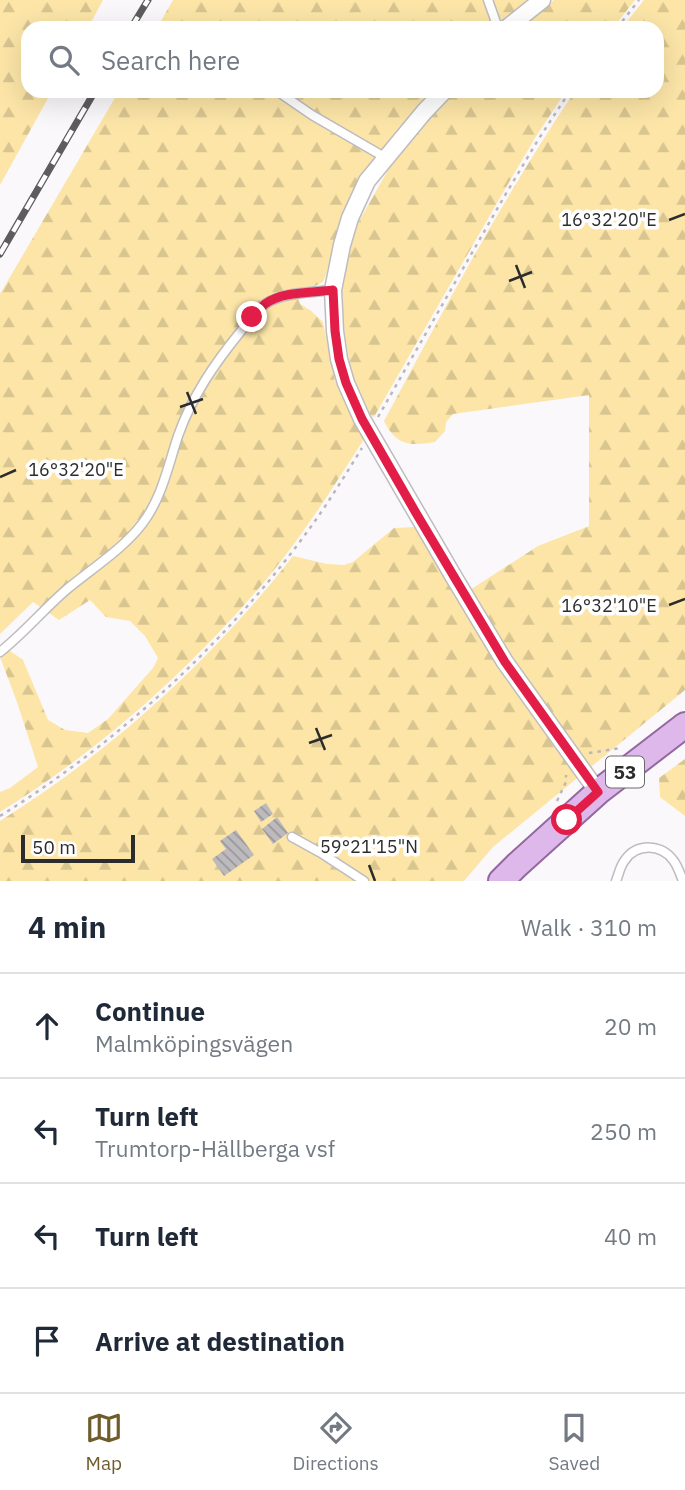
<!DOCTYPE html>
<meta charset="utf-8">
<style>
:root{--surface:#fff;--page:#f2f2f3;--text:#1f2937;--muted:#747a83;--line:#e0e1e3;--accent:#6e5d2b}
body{margin:0;font-family:"IBM Plex Sans",sans-serif;background:var(--page);color:var(--text)}
.scale{position:absolute;left:21px;bottom:18px;width:114px;box-sizing:border-box;padding-left:7px;border:4px solid #2d2c2d;border-top:0;font-size:19px;line-height:24px;white-space:nowrap;color:#2d2c2d;-webkit-text-stroke:5px #fff;paint-order:stroke}
.stop{position:absolute;width:21px;height:21px;margin:-16px;border:5px solid #e11d48;border-radius:50%;background:#fff}
.stop.end{background:#e11d48;border-color:#fff;box-shadow:0 2px 7px #0008}
.list{margin:0;padding:0;list-style:none}
h2{display:flex;justify-content:space-between;align-items:center;height:91px;margin:0;padding:0 28px;font-size:30px}
h2 small{font-size:23px;font-weight:400;color:var(--muted)}
.list li{display:grid;grid-template-columns:46px 1fr auto;gap:21px;align-items:center;box-sizing:border-box;height:105px;padding:0 28px;border-top:2px solid var(--line)}
.list b{display:block;font-size:26px;white-space:nowrap}
.list p{margin:0;font-size:23px;white-space:nowrap;color:var(--muted)}
.list em{font-size:23px;font-style:normal;color:var(--muted)}
.icon{flex:none;width:38px;height:38px;fill:none;stroke:currentColor;stroke-width:2;stroke-linecap:round;stroke-linejoin:round}
.map{position:relative;flex:none;width:685px;height:881px;overflow:hidden}
.search{position:absolute;background:var(--surface);box-shadow:0 7px 28px #0002;left:21px;right:21px;top:21px;height:77px;display:flex;align-items:center;gap:18px;box-sizing:border-box;padding:0 24px;border-radius:21px;color:var(--muted);font-size:26px}
.sheet{height:511px;background:var(--surface)}
nav{display:flex;justify-content:space-around;align-items:center;box-sizing:border-box;height:98px;border-top:2px solid var(--line);background:var(--surface);font-size:19px;color:var(--muted)}
nav a{display:grid;justify-items:center;gap:4px}
nav .on{color:var(--accent)}
.map>svg:first-child{display:block}
.forest{fill:url(#forest-firs)}
.building{fill:url(#building-back-hatch)}
.lines{fill:none;stroke-linecap:round;stroke-linejoin:round}
.lane-casing{stroke:#bebcbf;stroke-width:11}
.street-casing{stroke:#bebcbf;stroke-width:19}
.primary-casing{stroke:#92689f;stroke-width:28}
.path{stroke:#b9b7ba;stroke-width:2.5;stroke-dasharray:3.5 5;stroke-linecap:butt}
.lane{stroke:#fff;stroke-width:8}
.street{stroke:#fff;stroke-width:16}
.primary{stroke:#deb8ea;stroke-width:24}
.rail-casing{stroke:#5e5d5e;stroke-width:7}
.rail{stroke:#fff;stroke-width:4.5;stroke-dasharray:13;stroke-linecap:butt}
.route{stroke:#e11d48;stroke-width:9}
.ticks{fill:none;stroke:#2d2c2d;stroke-width:2.5}
.labels{text-anchor:middle;dominant-baseline:central;stroke-width:7;stroke-linejoin:round;paint-order:stroke}
.shield{fill:#fff;stroke:#6c6b6c;stroke-width:2}
.shield-label{font-size:19px;font-weight:bold;fill:#2d2c2d}
.ticks-label{font-size:18px;text-anchor:middle;fill:#2d2c2d;stroke:#fff;stroke-width:7;stroke-linejoin:round;paint-order:stroke}
</style>
<div class="map">
<svg width="685" height="881" viewBox="0 0 685 881">
<defs>
<pattern id="forest-firs" width="22" height="20" patternUnits="userSpaceOnUse" patternTransform="scale(1.75)"><rect width="22" height="20" fill="#fce5a7"/><path d="M5 1l3.5 6h-7zM16 11l3.5 6h-7z" fill="#d8c590"/></pattern>
<pattern id="building-back-hatch" width="6" height="6" patternUnits="userSpaceOnUse" patternTransform="scale(1.75)"><rect width="6" height="6" fill="#bcbabd"/><path d="M-1 5l2 2M0 0l6 6M5-1l2 2" fill="none" stroke="#99979a"/></pattern>
</defs>
<rect width="100%" height="100%" fill="#faf8fb"/>
<g class="forest">
<path d="M0 0H103L88 28H28V91H52L0 185Z"/>
<path d="M173 0H528L495 28H157Z"/>
<path d="M554 0H635L613 28H518Z"/>
<path d="M644 0H685V690L493 847 464 881H0V821C112 751 212 660 293 556L327 564 344 565 353 562 394 528 415 527 456 599 538 546 589 526V395L453 414 446 422 445 431 435 442C411 446 396 446 384 421 444 309 504 196 575 91H657V28H622Z"/>
<path d="M119 91H435L346 213 333 247 326 275 323 282 315 286 297 288 300 304 310 310 323 322 335 381 364 439C334 486 305 532 270 575 193 667 102 749 0 812V792L10 788 38 767 17 702 0 657 9 650 23 660 48 720 65 730 88 733 108 719 153 668 158 658 145 636 130 621 106 617 90 600 59 620 33 602 0 634V294Z"/>
<path d="M454 91H566L535 138 501 196 374 417 371 416 353 378 348 354 342 313V272L358 223 392 163Z"/>
<path d="M685 759V816L660 797 659 778Z"/>
</g>
<g class="building">
<path d="M266 803 273 814 261 822 254 811Z"/>
<path d="M277 817 288 833 273 844 262 829Z"/>
<path d="M236 830 254 855 224 876 212 859 226 849 220 841Z"/>
</g>
<g class="lines">
<g class="lane-casing">
<g id="lane">
<path d="M488 0 498 28"/>
<path d="M277 91 312 115 386 158"/>
<path d="M0 652C24 633 43 610 66 590 90 570 123 549 142 524 162 498 168 466 178 436 192 396 215 363 241 331 250 319 260 304 275 299 293 292 314 292 333 290"/>
<path d="M292 837 321 853 364 881"/>
<path d="M616 881C619 874 620 866 625 860 637 843 661 844 673 860 678 866 680 874 683 881"/>
</g>
</g>
<g class="street-casing">
<g id="street">
<path d="M507 28 542 0"/>
<path d="M444 91 424 112 367 181 350 218 342 245 333 290 335 331 339 359 346 383 362 419 455 579 505 662 598 792"/>
</g>
</g>
<g class="primary-casing">
<path id="primary" d="M501 881 517 865 598 792 685 725"/>
</g>
<g class="path">
<path d="M617 28 639 0"/>
<path d="M378 417 504 197 538 140 570 91"/>
<path d="M589 753 621 748"/>
<path d="M557 801 566 782V775"/>
<path d="M0 816C124 739 239 631 322 511 336 490 349 469 362 448"/>
</g>
<use href="#lane" class="lane"/>
<use href="#street" class="street"/>
<use href="#primary" class="primary"/>
<g class="rail-casing">
<g id="rail">
<path d="M131 28 148 0"/>
<path d="M0 254 95 91"/>
</g>
</g>
<use href="#rail" class="rail"/>
</g>
<g class="lines">
<path class="route" d="M252 317C256 313 260 308 265 304 282 291 312 293 333 290L335 331 339 359 346 383 362 419 416 513 505 662 598 792 567 820"/>
</g>
<path class="ticks" d="M669 220 685 214M516 265 525 288M509 281 532 272M187 392 196 414M180 407 203 399M0 477 16 470M669 605 685 599M316 728 325 750M309 743 332 735M369 865 375 881"/>
<g class="labels">
<rect class="shield" x="606" y="756.5" width="38" height="31" rx="5"/>
<g class="shield-label">
<text x="625" y="772">53</text>
</g>
</g>
<g class="ticks-label">
<text x="609" y="226">16°32'20"E</text>
<text x="76" y="476">16°32'20"E</text>
<text x="609" y="612">16°32'10"E</text>
<text x="369" y="853">59°21'15"N</text>
</g>
</svg>
<div class="scale">50 m</div>
<div class="stop" style="left:567px;top:820px"></div>
<div class="stop end" style="left:252px;top:317px"></div>
<div class="search"><svg class="icon" aria-label="search" viewBox="0 0 24 24"><circle cx="10" cy="10" r="6"/><path d="M15 15l6 6"/></svg>Search here</div>
</div>
<section class="sheet">
<h2>4 min<small>Walk · 310 m</small></h2>
<ul class="list">
<li><svg class="icon" aria-label="ahead" viewBox="0 0 24 24"><path d="M12 20V5M6 11l6-6 6 6"/></svg><div><b>Continue</b><p>Malmköpingsvägen</p></div><em>20 m</em></li>
<li><svg class="icon" aria-label="left" viewBox="0 0 24 24"><path d="M17 20v-9H6M10 6l-5 5 5 5"/></svg><div><b>Turn left</b><p>Trumtorp-Hällberga vsf</p></div><em>250 m</em></li>
<li><svg class="icon" aria-label="left" viewBox="0 0 24 24"><path d="M17 20v-9H6M10 6l-5 5 5 5"/></svg><div><b>Turn left</b></div><em>40 m</em></li>
<li><svg class="icon" aria-label="arrive" viewBox="0 0 24 24"><path d="M6 21V4h12l-3 4 3 4H6"/></svg><div><b>Arrive at destination</b></div></li>
</ul>
</section>
<nav>
<a class="on"><svg class="icon" aria-label="map" viewBox="0 0 24 24"><path d="M3 6l6-2 6 2 6-2v14l-6 2-6-2-6 2zM9 4v14M15 6v14"/></svg>Map</a>
<a><svg class="icon" aria-label="directions" viewBox="0 0 24 24"><path d="M12 3l9 9-9 9-9-9zM9 14v-3h6M13 9l2 2-2 2"/></svg>Directions</a>
<a><svg class="icon" aria-label="saved" viewBox="0 0 24 24"><path d="M7 4h10v16l-5-4-5 4z"/></svg>Saved</a>
</nav>
